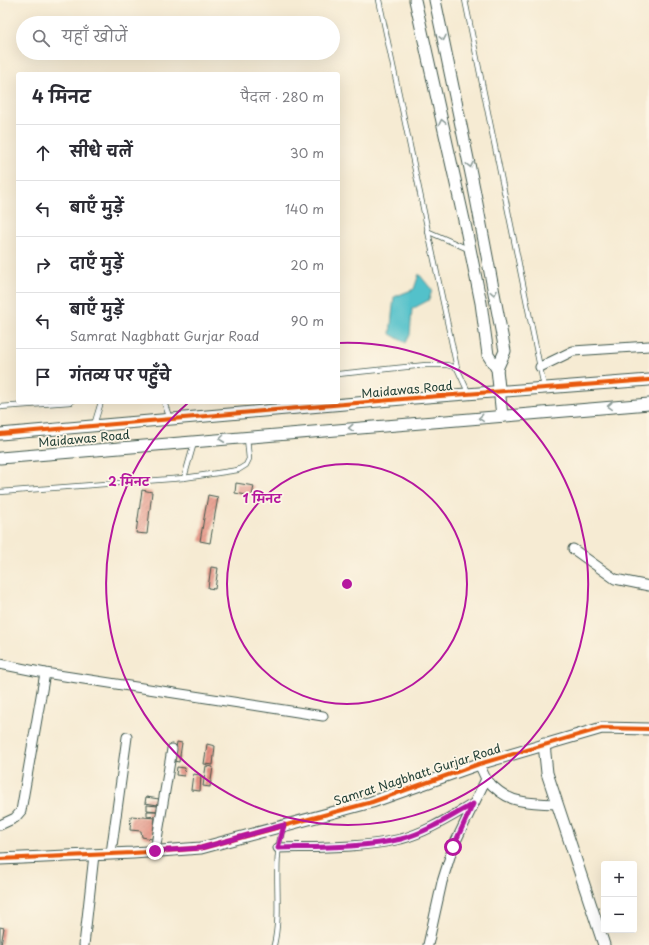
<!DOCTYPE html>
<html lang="hi">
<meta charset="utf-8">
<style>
:root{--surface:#fff;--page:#f2f2f3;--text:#2b2b33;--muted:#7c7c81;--line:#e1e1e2}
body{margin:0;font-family:"Playpen Sans","Playpen Sans Deva",sans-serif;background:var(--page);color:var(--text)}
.controls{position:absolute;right:12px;bottom:12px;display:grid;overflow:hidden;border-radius:4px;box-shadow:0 4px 16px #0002}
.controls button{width:36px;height:36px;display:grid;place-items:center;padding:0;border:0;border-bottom:1px solid var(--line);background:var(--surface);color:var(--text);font:20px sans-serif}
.stop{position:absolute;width:12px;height:12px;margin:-9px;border:3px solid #b5179e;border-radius:50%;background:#fff}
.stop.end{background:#b5179e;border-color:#fff;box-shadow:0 1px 4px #0008}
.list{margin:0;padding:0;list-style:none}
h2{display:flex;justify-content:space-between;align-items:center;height:52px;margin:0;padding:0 16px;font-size:17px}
h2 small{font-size:13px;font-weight:400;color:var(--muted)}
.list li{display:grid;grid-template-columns:26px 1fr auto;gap:12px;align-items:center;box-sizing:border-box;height:56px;padding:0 16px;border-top:1px solid var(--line)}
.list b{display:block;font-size:15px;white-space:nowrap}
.list p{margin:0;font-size:13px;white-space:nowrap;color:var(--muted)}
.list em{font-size:13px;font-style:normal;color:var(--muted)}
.icon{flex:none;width:22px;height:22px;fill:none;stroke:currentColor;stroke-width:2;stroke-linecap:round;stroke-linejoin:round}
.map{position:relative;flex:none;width:649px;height:945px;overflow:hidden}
.search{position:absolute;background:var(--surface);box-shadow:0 4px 16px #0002;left:16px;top:16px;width:324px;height:44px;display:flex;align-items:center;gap:10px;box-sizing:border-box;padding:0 14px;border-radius:22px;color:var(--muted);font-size:15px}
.panel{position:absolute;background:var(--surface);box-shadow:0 4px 16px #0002;left:16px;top:72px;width:324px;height:332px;border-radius:4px}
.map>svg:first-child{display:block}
.water{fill:#53c1ca;stroke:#397f7f}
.building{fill:url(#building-hatch)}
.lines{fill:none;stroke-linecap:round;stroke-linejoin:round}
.service-casing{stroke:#3f574c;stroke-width:6}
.minor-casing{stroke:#3f574c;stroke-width:11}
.tertiary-casing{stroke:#3f574c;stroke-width:13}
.service{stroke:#fff;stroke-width:4.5}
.minor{stroke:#fff;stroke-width:9}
.tertiary{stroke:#fff;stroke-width:11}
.cycleway-casing{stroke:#fcf5e5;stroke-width:6}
.cycleway{stroke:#e8590c;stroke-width:4}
.oneway{stroke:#8f9e9a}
.route{stroke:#b5179e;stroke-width:5}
.ring{fill:none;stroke:#b5179e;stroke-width:2}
.labels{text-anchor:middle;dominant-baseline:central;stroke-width:3.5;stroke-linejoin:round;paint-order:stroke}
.street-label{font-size:12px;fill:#1f3d34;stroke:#fcf5e5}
.centre{fill:#b5179e;stroke:#fcf5e5;stroke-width:2}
.ring-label{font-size:12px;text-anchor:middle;font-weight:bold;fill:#b5179e;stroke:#fcf5e5;stroke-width:3.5;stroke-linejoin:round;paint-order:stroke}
</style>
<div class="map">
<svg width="649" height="945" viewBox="0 0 649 945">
<defs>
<pattern id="building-hatch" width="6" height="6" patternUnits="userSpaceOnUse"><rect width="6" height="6" fill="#e59081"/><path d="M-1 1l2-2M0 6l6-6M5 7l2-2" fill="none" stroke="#b9776a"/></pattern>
</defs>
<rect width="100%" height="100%" fill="#fcf5e5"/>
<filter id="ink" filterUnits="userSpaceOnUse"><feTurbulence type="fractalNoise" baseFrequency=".025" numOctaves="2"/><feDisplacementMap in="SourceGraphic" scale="8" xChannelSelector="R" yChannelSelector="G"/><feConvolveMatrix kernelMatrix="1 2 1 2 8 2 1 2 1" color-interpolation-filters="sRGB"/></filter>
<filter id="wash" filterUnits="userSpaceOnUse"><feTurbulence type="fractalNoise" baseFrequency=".012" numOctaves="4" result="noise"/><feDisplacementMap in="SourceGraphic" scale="16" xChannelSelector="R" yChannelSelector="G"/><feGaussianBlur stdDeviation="0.9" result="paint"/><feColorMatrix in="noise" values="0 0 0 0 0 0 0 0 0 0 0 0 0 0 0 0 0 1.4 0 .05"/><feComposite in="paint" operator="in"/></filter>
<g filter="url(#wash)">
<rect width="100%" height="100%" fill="#f6ebd3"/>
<path class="water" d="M419 274 432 290 429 300 412 309 410 335 406 343 390 334 394 297 414 289Z"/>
<g id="blocks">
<g class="building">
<path d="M236 483 254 486 252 496 235 493Z"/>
<path d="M142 490 152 492 147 534 136 533Z"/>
<path d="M208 495 218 497 210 543 200 541Z"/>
<path d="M211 567 218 568 215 589 208 588Z"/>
<path d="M177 742 182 743 179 762 174 761Z"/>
<path d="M207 744 215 746 213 765 204 764Z"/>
<path d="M206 766 213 767 210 787 203 786Z"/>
<path d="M177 767 185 768 184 776 176 775Z"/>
<path d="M193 774 201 775 200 791 191 790Z"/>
<path d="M146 797 159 799 158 805 145 803Z"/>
<path d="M147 805 158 806 157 811 147 810Z"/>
<path d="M147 811H157L156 817 147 816Z"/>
<path d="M131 816 155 818 152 839 142 837 141 831 130 830Z"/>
<path d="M0 927 4 928 1 945H0Z"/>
</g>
</g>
</g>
<g filter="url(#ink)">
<use href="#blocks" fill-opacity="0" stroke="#3f574c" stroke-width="1"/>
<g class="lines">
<g class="service-casing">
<g id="service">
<path d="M379 0 457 368"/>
<path d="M465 0 544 387"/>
<path d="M427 231 468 249"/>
<path d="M338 374 426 365H447L457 368 469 394"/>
<path d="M164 402 170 419"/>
<path d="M0 407 71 402"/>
<path d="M94 425 101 402"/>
<path d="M184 478 194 443"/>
<path d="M0 492 184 478 238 470 246 465 249 459 247 438"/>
<path d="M274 945C283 907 271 866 283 827"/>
</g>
</g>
<g class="minor-casing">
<g id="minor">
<path d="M540 367 573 351 649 346"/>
<path d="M573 549 615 579 649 586"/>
<path d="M0 664 45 673"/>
<path d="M486 779C509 805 524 802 556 804"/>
<path d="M0 825 15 818 21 811 45 673 323 716"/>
<path d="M278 848C319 847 362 848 401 839 427 832 450 817 473 804"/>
<path d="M155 851 172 749"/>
<path d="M111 853 127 737"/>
<path d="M84 945 94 855"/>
<path d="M428 945 442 882 453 847 486 779 479 764"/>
</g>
</g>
<g class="tertiary-casing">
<g id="tertiary">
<path d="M415 0 466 229 481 303 488 355 497 369 502 416"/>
<path d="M435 0 474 188 505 351 497 369"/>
<path d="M0 434 414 398 649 380"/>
<path d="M0 458 649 404"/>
<path d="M544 744 547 773 604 945"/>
<path d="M0 859 133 853 201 848 372 802 479 764 602 728 649 729"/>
</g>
</g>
<use href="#service" class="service"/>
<use href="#minor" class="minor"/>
<use href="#tertiary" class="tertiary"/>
<g class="cycleway-casing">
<g id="cycleway">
<path d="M0 434 414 398 649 380"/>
<path d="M0 859 133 853 201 848 372 802 479 764 602 728 649 729"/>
</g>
</g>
<use href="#cycleway" class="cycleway"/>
</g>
<defs><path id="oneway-chevron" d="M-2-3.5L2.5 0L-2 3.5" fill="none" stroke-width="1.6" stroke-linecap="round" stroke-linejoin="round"/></defs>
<g class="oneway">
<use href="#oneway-chevron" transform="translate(443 38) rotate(78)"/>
<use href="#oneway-chevron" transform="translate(442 122) rotate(-102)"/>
<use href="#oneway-chevron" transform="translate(470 165) rotate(78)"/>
<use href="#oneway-chevron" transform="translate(494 293) rotate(79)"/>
<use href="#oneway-chevron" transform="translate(610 406) rotate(176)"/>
<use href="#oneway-chevron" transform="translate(481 418) rotate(175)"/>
<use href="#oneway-chevron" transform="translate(351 428) rotate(176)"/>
<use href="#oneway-chevron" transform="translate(222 439) rotate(173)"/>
</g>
</g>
<g class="lines" filter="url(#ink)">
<path class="route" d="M155 851 201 848 284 825 278 848C319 847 362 848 401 839 427 832 450 817 473 804L453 847"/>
</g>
<g class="ring">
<circle cx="347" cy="584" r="120"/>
<path d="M339 343A241 241 0 1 1 189 402"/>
</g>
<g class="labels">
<g class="street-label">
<text transform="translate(407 389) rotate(-5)">Maidawas Road</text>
<text transform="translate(84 438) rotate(-5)">Maidawas Road</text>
<text transform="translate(417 774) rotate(-18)">Samrat Nagbhatt Gurjar Road</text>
</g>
</g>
<circle cx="347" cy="584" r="6" class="centre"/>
<g class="ring-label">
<text x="129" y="486">2 मिनट</text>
<text x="262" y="503">1 मिनट</text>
</g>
</svg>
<div class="controls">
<button>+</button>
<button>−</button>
</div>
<div class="stop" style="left:453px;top:847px"></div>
<div class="stop end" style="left:155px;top:851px"></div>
<div class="search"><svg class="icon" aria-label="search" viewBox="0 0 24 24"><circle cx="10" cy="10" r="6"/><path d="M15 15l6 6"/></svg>यहाँ खोजें</div>
<section class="panel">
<h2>4 मिनट<small>पैदल · 280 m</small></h2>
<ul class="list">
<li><svg class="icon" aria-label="ahead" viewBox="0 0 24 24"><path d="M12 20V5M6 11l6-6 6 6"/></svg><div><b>सीधे चलें</b></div><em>30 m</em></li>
<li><svg class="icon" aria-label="left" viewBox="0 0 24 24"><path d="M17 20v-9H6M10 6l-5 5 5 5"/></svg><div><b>बाएँ मुड़ें</b></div><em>140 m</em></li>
<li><svg class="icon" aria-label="right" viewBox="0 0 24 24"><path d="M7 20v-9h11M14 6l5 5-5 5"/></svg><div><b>दाएँ मुड़ें</b></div><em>20 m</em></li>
<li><svg class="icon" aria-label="left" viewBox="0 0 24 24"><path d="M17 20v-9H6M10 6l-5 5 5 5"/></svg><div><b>बाएँ मुड़ें</b><p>Samrat Nagbhatt Gurjar Road</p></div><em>90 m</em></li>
<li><svg class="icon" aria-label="arrive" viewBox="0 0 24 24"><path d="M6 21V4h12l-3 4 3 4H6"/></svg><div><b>गंतव्य पर पहुँचे</b></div></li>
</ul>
</section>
</div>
